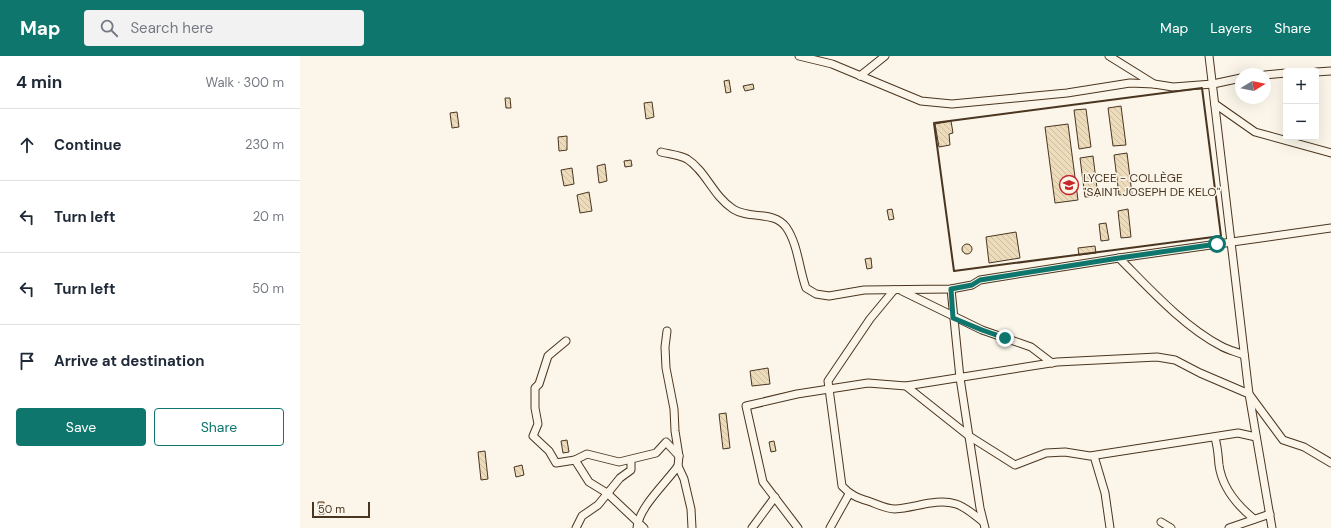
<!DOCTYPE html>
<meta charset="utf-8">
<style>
:root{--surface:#fff;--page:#f2f2f3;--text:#1f2937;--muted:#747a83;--line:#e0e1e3;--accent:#0f766e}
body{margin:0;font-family:"DM Sans",sans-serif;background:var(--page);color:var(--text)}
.controls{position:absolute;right:12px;top:12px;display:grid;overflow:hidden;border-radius:4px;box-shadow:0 4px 16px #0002}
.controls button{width:36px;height:36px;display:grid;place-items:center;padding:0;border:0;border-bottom:1px solid var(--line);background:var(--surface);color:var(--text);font:20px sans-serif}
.compass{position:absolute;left:935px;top:12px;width:36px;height:36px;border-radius:50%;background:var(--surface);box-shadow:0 4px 16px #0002;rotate:80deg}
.scale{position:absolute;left:12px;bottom:10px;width:58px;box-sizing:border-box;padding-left:4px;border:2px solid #4a3520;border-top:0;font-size:11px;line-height:14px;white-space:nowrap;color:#4a3520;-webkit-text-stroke:3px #fbf6e9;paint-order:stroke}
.stop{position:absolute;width:12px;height:12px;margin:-9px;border:3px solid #0f766e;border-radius:50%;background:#fff}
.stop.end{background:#0f766e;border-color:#fff;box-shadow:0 1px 4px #0008}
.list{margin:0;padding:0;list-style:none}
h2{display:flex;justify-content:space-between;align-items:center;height:52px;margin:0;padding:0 16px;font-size:17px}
h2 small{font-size:13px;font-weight:400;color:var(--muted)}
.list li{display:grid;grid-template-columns:26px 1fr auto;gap:12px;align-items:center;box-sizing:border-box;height:72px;padding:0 16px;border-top:1px solid var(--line)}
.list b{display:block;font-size:15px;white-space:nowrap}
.list em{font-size:13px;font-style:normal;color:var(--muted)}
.actions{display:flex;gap:8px;padding:12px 16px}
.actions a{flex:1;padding:9px 0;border:1px solid var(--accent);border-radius:4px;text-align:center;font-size:14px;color:var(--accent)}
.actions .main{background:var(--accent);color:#fff}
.icon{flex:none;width:22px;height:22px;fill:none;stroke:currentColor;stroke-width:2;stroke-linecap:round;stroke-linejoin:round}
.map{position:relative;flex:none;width:1031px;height:472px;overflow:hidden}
header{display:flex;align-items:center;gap:24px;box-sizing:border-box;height:56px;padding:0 20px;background:var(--accent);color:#fff}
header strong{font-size:19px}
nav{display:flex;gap:22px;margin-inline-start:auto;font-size:14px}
.search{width:280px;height:36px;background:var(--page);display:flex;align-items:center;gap:10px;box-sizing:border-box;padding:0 14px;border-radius:4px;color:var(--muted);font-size:15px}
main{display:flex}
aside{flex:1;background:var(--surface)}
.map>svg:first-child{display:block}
.building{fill:url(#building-back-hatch);stroke:#4a3520}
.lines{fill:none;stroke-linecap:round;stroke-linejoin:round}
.street-casing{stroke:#4a3520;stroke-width:9}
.street{stroke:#fbf6e9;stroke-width:7}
.wall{stroke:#4a3520;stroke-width:2}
.route{stroke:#0f766e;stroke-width:5}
.labels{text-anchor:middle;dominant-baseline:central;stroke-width:3;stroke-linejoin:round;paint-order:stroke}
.poi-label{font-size:12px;fill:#4a3520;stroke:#fbf6e9;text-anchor:start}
</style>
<header>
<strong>Map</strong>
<div class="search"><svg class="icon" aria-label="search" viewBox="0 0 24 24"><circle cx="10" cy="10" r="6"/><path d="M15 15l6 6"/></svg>Search here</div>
<nav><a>Map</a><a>Layers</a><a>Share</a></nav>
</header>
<main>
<aside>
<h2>4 min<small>Walk · 300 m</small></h2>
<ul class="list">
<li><svg class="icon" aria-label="ahead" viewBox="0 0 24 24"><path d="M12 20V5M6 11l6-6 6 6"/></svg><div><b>Continue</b></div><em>230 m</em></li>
<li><svg class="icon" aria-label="left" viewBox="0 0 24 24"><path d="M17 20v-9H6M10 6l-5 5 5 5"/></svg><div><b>Turn left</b></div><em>20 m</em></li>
<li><svg class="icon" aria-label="left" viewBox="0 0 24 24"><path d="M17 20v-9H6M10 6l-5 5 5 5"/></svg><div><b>Turn left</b></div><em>50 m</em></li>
<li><svg class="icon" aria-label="arrive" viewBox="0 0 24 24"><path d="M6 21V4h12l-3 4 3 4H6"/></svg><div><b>Arrive at destination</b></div></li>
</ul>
<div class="actions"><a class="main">Save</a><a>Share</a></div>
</aside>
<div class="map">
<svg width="1031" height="472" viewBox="0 0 1031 472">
<defs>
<pattern id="building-back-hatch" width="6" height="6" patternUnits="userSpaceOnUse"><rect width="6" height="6" fill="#ecdcbc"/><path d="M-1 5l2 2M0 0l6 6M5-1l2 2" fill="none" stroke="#ccbda1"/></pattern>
</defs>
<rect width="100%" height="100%" fill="#fbf6e9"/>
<g class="building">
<path d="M429 24 431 36 426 37 424 25Z"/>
<path d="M453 28 454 33 445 35 443 30Z"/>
<path d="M205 42H210L211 52H206Z"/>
<path d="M352 46 354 61 346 63 344 47Z"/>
<path d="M821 50 826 89 813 90 808 52Z"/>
<path d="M786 53 791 91 779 93 774 54Z"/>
<path d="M157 56 159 71 152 72 150 57Z"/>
<path d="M651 65 653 77 649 78 650 89 639 91 635 68Z"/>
<path d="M768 68 778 144 755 147 745 71Z"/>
<path d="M267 80V94L259 95 258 81Z"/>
<path d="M827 97 832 138 819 139 814 99Z"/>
<path d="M793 100 798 140 785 141 780 102Z"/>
<path d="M331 104 332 110 325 111 324 105Z"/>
<path d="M305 108 307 125 299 127 297 110Z"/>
<path d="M272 112 274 128 264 130 261 114Z"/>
<path d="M289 136 292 155 280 157 277 139Z"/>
<path d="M592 153 594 163 589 164 587 154Z"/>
<path d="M828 153 831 181 821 182 818 155Z"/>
<path d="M806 167 809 184 801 185 799 168Z"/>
<path d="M716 176 720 202 689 207 686 181Z"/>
<circle cx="667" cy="193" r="5"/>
<path d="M795 190 796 197 779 199 778 192Z"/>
<path d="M571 202 572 212 567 213 565 203Z"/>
<path d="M468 312 470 328 452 330 450 315Z"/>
<path d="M426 357 430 392 423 393 419 358Z"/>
<path d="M267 384 269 396 263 397 261 385Z"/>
<path d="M474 385 476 395 471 396 469 386Z"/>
<path d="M185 395 188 423 181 424 178 396Z"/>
<path d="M222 409 224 419 216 421 214 411Z"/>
<path d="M18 446H24V458H19Z"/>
</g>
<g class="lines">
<g class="street-casing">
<g id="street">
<path d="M499 0 532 8 621 45 652 48 767 37 830 27 854 28 873 31 913 28 941 22"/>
<path d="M809 0 854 28"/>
<path d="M909 0 949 338 972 472"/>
<path d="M1016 16 1031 15"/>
<path d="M965 19 986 17"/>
<path d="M560 20 585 0"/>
<path d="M915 48 955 76 1031 97"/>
<path d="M361 96C369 98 380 99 387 103 406 115 413 140 433 153 450 164 473 154 486 171 498 188 499 213 506 232L516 238 529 240 564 234 651 233 672 229 680 224 819 202 1031 172"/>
<path d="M819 202C849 232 883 270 921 290 928 294 937 296 944 299"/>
<path d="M651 233 660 322 680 452 685 472"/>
<path d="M594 234 570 263 528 325 542 430C550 439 558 442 568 445 577 448 586 453 595 453 615 452 636 442 656 448 666 451 674 459 682 465"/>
<path d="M602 235 682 274 731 291 752 307"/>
<path d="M367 275 365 291 366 312 374 353 375 375 379 400 378 410 384 423 391 453 392 472"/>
<path d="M266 285 248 300 239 328 235 332V352L238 368 233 380 249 395 256 407 275 404 289 426 307 437 344 472"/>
<path d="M956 381 938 377 790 400 765 396 746 397 715 409 669 380 606 330 757 306 857 301 875 304 900 317 949 338 983 384 1004 391 1031 407"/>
<path d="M915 382C918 392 918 399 919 409 922 431 938 450 954 463"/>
<path d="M794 400 805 437 810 472"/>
<path d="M275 404 287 398 319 406 356 397 366 386 379 400"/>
<path d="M861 466 871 472"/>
<path d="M276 472 282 460 298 449 320 422 331 414V404"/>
<path d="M337 472C339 451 365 428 378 410"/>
<path d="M452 472 475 441"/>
<path d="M498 472 463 426 446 350 497 338 568 327 606 330"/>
<path d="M530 472 549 438"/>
<path d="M929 472 970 458"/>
</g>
</g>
<use href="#street" class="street"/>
<path class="wall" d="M902 32 921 180 654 215 634 67Z"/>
</g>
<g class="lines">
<path class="route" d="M705 282 682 274 653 262 651 233 672 229 680 224 819 202 917 188"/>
</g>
<defs>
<g id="school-ring" transform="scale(1)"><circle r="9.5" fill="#fbf6e9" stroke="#c62828" stroke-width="1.5"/><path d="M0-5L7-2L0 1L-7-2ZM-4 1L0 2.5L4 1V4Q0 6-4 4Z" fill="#c62828"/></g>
</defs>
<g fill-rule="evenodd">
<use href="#school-ring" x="769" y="129"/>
</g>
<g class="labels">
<g class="poi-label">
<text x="783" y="122">LYCEE - COLLÈGE<tspan x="783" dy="14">"SAINT JOSEPH DE KELO"</tspan></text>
</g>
</g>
</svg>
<div class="controls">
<button>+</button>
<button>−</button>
</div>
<svg class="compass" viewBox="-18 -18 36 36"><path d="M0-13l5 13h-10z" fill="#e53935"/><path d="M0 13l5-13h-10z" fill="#747a83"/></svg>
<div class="scale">50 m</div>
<div class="stop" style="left:917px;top:188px"></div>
<div class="stop end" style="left:705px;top:282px"></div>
</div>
</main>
